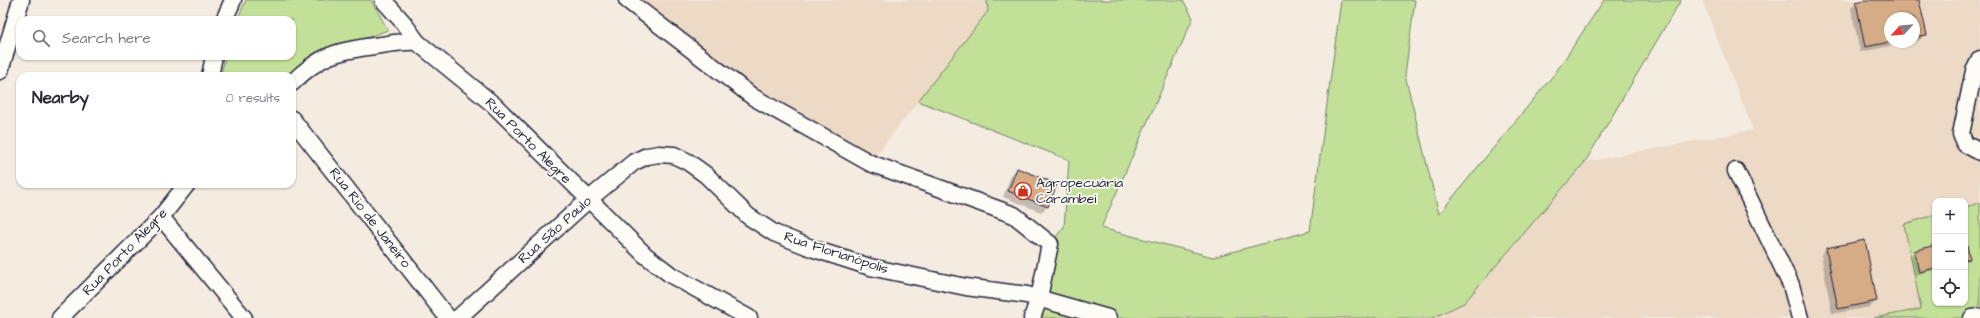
<!DOCTYPE html>
<meta charset="utf-8">
<style>
:root{--surface:#fff;--page:#f2f2f3;--text:#2b2b33;--muted:#7c7c81;--line:#e1e1e2}
body{margin:0;font-family:"Architects Daughter",sans-serif;background:var(--page);color:var(--text)}
.controls{position:absolute;right:12px;bottom:12px;display:grid;overflow:hidden;border-radius:8px;box-shadow:0 1px 3px #0004}
.controls button{width:36px;height:36px;display:grid;place-items:center;padding:0;border:0;border-bottom:1px solid var(--line);background:var(--surface);color:var(--text);font:20px sans-serif}
.compass{position:absolute;left:1884px;top:12px;width:36px;height:36px;border-radius:50%;background:var(--surface);box-shadow:0 1px 3px #0004;rotate:244deg}
.list{margin:0;padding:0;list-style:none}
h2{display:flex;justify-content:space-between;align-items:center;height:52px;margin:0;padding:0 16px;font-size:17px}
h2 small{font-size:13px;font-weight:400;color:var(--muted)}
.icon{flex:none;width:22px;height:22px;fill:none;stroke:currentColor;stroke-width:2;stroke-linecap:round;stroke-linejoin:round}
.map{position:relative;flex:none;width:1980px;height:318px;overflow:hidden}
.search{position:absolute;background:var(--surface);box-shadow:0 1px 3px #0004;left:16px;top:16px;width:280px;height:44px;display:flex;align-items:center;gap:10px;box-sizing:border-box;padding:0 14px;border-radius:12px;color:var(--muted);font-size:15px}
.panel{position:absolute;background:var(--surface);box-shadow:0 1px 3px #0004;left:16px;top:72px;width:280px;height:116px;border-radius:12px}
.map>svg:first-child{display:block}
.built{fill:#ecd9c6;fill-rule:evenodd}
.green{fill:#c2e098;stroke:#72816a}
.shadow{fill:#0003}
.building{fill:#d6ac87;stroke:#22223b}
.lines{fill:none;stroke-linecap:round;stroke-linejoin:round}
.minor-casing{stroke:#22223b;stroke-width:19}
.minor{stroke:#fdfcf7;stroke-width:16}
.labels{text-anchor:middle;dominant-baseline:central;stroke-width:3.5;stroke-linejoin:round;paint-order:stroke}
.street-label{font-size:14px;fill:#22223b;stroke:#fdfcf7}
.poi-label{font-size:14px;fill:#22223b;stroke:#fdfcf7;text-anchor:start}
</style>
<div class="map">
<svg width="1980" height="318" viewBox="0 0 1980 318">
<rect width="100%" height="100%" fill="#f5ece1"/>
<filter id="ink" filterUnits="userSpaceOnUse"><feTurbulence type="fractalNoise" baseFrequency=".025" numOctaves="2"/><feDisplacementMap in="SourceGraphic" scale="8" xChannelSelector="R" yChannelSelector="G"/><feConvolveMatrix kernelMatrix="1 2 1 2 8 2 1 2 1" color-interpolation-filters="sRGB"/></filter>
<g filter="url(#ink)">
<g class="built">
<path d="M627 0H987L988 11 870 163 753 97Z"/>
<path d="M1702 0H1980V203L1965 207V201H1935V215L1904 224 1922 309 1874 318H1432L1464 303 1585 162 1753 130ZM1890 18H1914V42H1890Z"/>
</g>
<g class="green">
<path d="M246 0H371L388 30 350 44 292 76H220L226 56H292V20H237Z"/>
<path d="M987 0H1183L1193 18 1101 228 1213 257 1310 231 1341 0H1415L1405 75 1439 214 1556 72 1604 0H1681L1585 162 1464 303 1432 318H1035L1050 244 1064 227 1069 160 918 101 988 11Z"/>
<path d="M1980 203V318H1874L1921 309 1904 224 1935 215V303H1965V207Z"/>
</g>
<g class="shadow">
<path d="M1870 0H1918L1925 34 1920 40 1914 41V18H1890V42H1910L1860 52 1851 8 1857 3Z"/>
<path d="M1017 169 1056 184 1047 207 1041 212 1003 197 1011 175Z"/>
<path d="M1935 246V270L1915 275 1911 256 1915 252Z"/>
<path d="M1826 249 1876 301 1870 307 1832 314 1821 255Z"/>
</g>
<g class="building">
<path d="M1865 0H1919L1927 35 1914 37V18H1890V42L1865 47 1856 2Z"/>
<path d="M1017 168 1057 184 1048 207 1008 191Z"/>
<path d="M1965 237 1970 259 1965 260Z"/>
<path d="M1865 240 1877 301 1838 309 1826 248Z"/>
<path d="M1935 245V268L1919 272 1914 251Z"/>
</g>
<g class="lines">
<g class="minor-casing">
<g id="minor">
<path d="M383 0 402 21 417 42"/>
<path d="M627 0 753 97 870 163 1014 215 1050 244 1039 298 1032 318"/>
<path d="M224 20 233 0"/>
<path d="M1980 59 1974 71 1961 134 1965 144 1980 152"/>
<path d="M0 71 21 0"/>
<path d="M210 76 214 56"/>
<path d="M292 83C320 55 337 51 374 46 389 44 403 41 417 42L494 105 645 255 671 275 749 318"/>
<path d="M292 119 448 318"/>
<path d="M1736 171 1791 285 1800 318"/>
<path d="M161 217 244 318"/>
<path d="M60 318 161 217 187 184"/>
<path d="M458 318 588 200 634 162 647 156 659 154 674 155 688 162 706 175 748 216 774 233 814 249 870 267 966 287 1027 295 1108 318"/>
<path d="M1972 318 1980 317"/>
</g>
</g>
<use href="#minor" class="minor"/>
</g>
</g>
<defs>
<g id="shop-ring" transform="scale(0.9)"><circle r="9.5" fill="#fdfcf7" stroke="#c8321e" stroke-width="1.5"/><path d="M-5-2.5h2.3a2.7 3.5 0 0 1 5.4 0H5L5.5 6h-11ZM-1.5-2.5h3a1.5 2.3 0 0 0-3 0Z" fill="#c8321e"/></g>
</defs>
<g fill-rule="evenodd">
<use href="#shop-ring" x="1023" y="191"/>
</g>
<g class="labels">
<g class="street-label">
<text transform="translate(528 141) rotate(45)">Rua Porto Alegre</text>
<text transform="translate(370 218) rotate(52)">Rua Rio de Janeiro</text>
<text transform="translate(555 230) rotate(-42)">Rua São Paulo</text>
<text transform="translate(125 252) rotate(-46)">Rua Porto Alegre</text>
<text transform="translate(836 253) rotate(18)">Rua Florianópolis</text>
</g>
<g class="poi-label">
<text x="1036" y="183">Agropecuária<tspan x="1036" dy="16">Carambeí</tspan></text>
</g>
</g>
</svg>
<div class="controls">
<button>+</button>
<button>−</button>
<button><svg class="icon" aria-label="locate" viewBox="0 0 24 24"><circle cx="12" cy="12" r="6"/><path d="M12 2v4M12 18v4M2 12h4M18 12h4"/></svg></button>
</div>
<svg class="compass" viewBox="-18 -18 36 36"><path d="M0-13l5 13h-10z" fill="#e53935"/><path d="M0 13l5-13h-10z" fill="#7c7c81"/></svg>
<div class="search"><svg class="icon" aria-label="search" viewBox="0 0 24 24"><circle cx="10" cy="10" r="6"/><path d="M15 15l6 6"/></svg>Search here</div>
<section class="panel">
<h2>Nearby<small>0 results</small></h2>
<ul class="list">
</ul>
</section>
</div>
